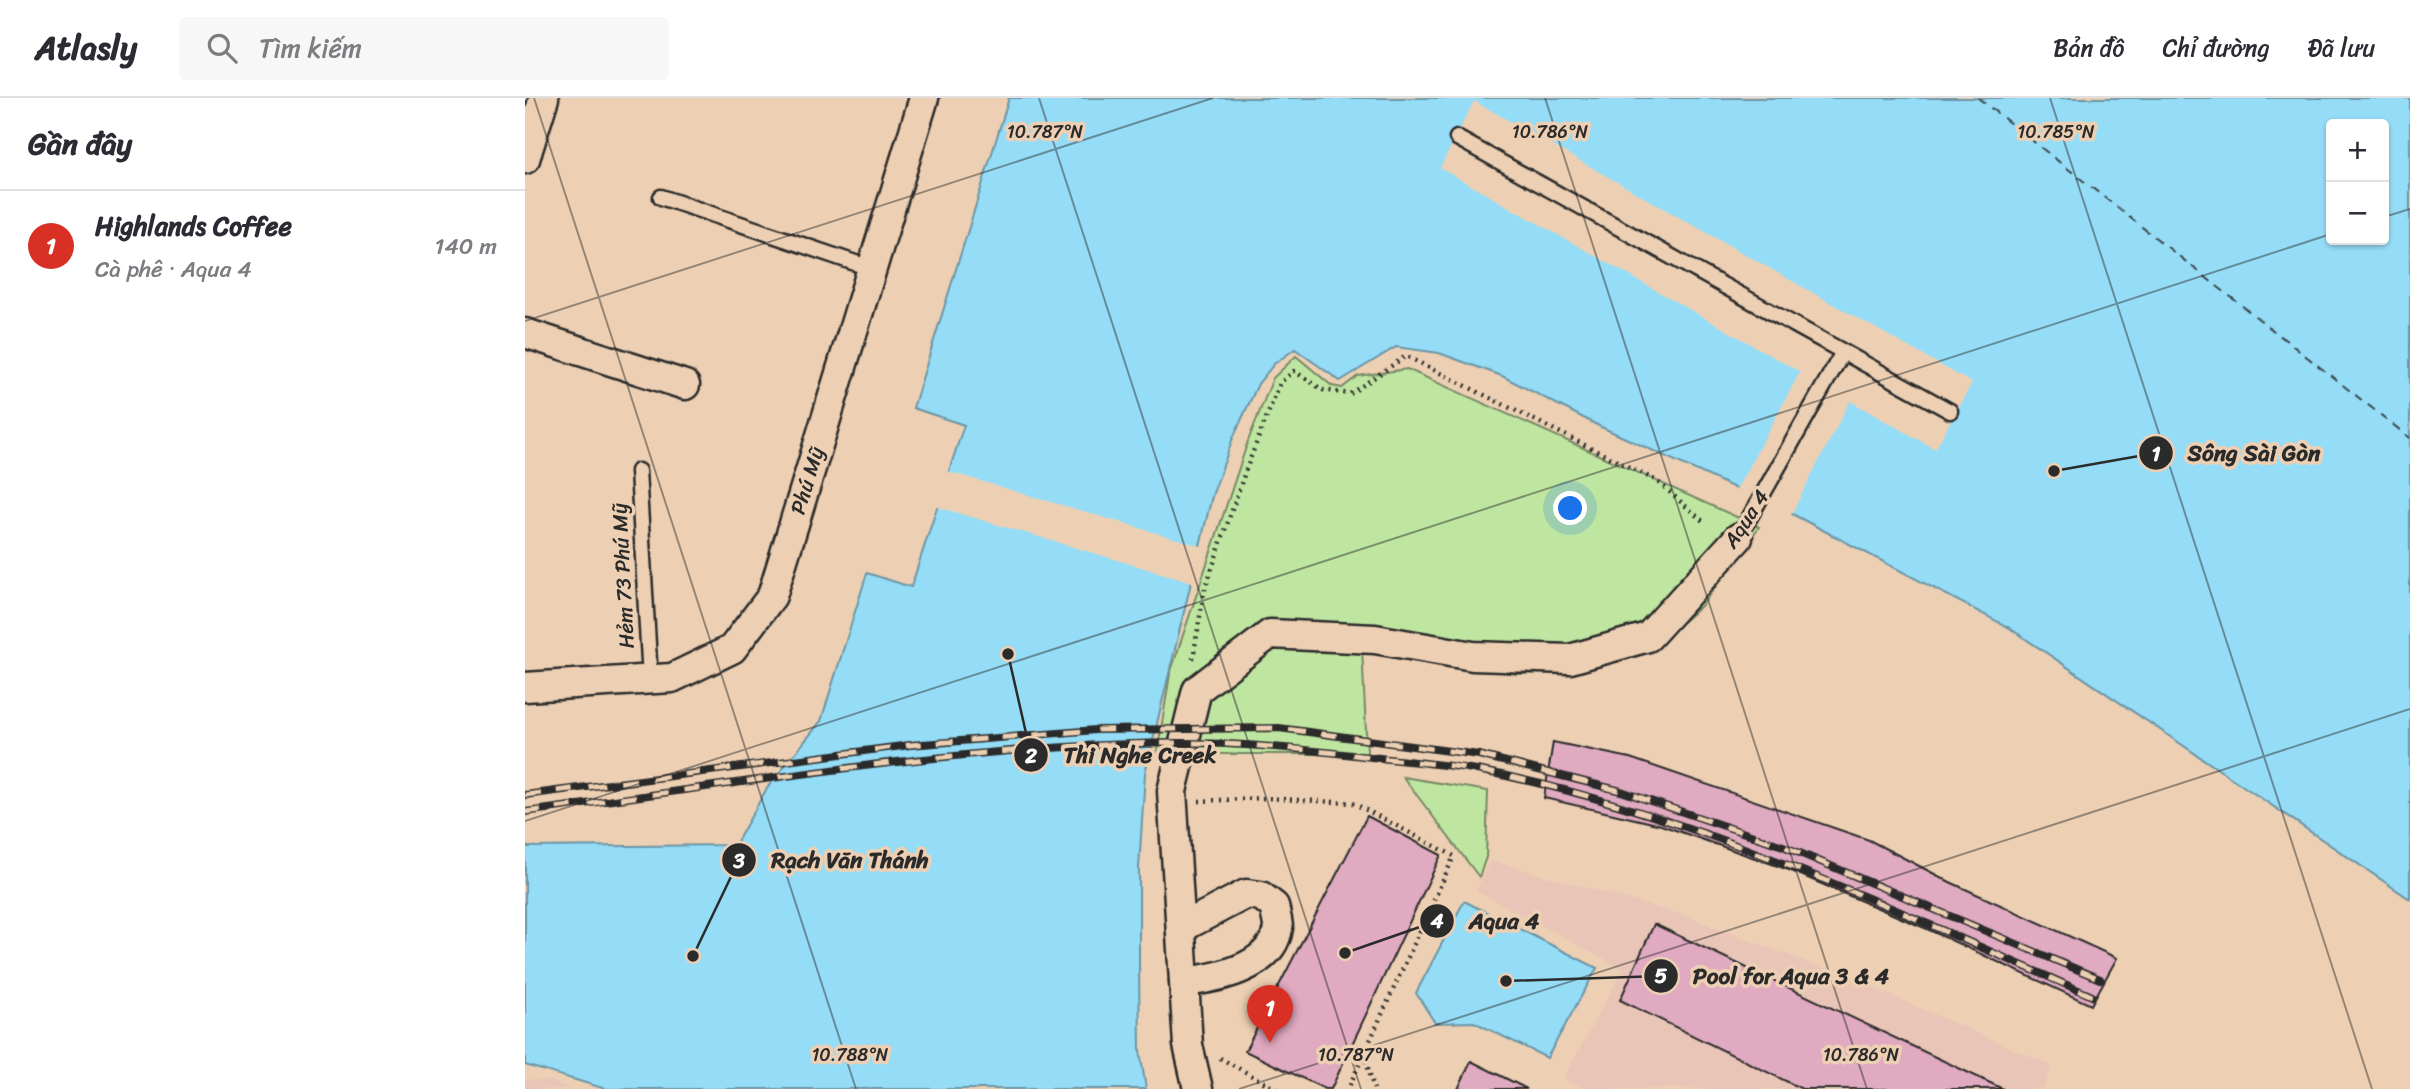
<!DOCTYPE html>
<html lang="vi">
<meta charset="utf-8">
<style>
:root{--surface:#fff;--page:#f7f7f7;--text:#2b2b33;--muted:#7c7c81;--line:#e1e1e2;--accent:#d93025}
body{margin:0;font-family:Sriracha,sans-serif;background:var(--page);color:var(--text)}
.controls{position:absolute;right:21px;top:21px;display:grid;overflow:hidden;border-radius:7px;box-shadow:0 2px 5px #0004}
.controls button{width:63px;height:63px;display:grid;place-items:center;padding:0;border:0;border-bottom:2px solid var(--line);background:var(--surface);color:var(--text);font:35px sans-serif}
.you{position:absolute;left:1046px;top:411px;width:24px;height:24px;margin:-18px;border:5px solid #fff;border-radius:50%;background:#1a73e8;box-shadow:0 0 0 10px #1a73e833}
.badge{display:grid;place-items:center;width:46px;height:46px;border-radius:50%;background:var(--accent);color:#fff;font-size:23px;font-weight:700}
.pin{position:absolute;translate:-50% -58px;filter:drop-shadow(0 2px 4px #0008)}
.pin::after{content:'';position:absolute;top:37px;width:24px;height:21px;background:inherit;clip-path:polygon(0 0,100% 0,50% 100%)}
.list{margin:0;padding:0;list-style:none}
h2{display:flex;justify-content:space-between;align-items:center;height:91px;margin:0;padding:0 28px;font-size:30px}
h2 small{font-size:23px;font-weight:400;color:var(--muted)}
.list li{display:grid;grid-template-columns:46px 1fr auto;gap:21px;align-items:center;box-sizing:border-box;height:112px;padding:0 28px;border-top:2px solid var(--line)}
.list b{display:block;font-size:26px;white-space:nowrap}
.list p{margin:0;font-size:23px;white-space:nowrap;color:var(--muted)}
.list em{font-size:23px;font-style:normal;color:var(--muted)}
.icon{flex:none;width:38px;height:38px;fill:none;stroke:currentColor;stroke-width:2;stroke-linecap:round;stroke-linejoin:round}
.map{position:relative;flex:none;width:1885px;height:991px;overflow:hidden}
header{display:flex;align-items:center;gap:42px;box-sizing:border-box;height:98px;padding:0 35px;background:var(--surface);border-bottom:2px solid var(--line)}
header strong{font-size:33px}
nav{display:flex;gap:38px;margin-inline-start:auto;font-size:24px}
.search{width:490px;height:63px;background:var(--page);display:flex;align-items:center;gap:18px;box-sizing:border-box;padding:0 24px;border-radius:7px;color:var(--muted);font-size:26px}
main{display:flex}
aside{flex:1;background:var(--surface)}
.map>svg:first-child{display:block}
.built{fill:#e9c5b7}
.green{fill:#bfe6a1;stroke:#758866;stroke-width:2}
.water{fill:#95dcf7;stroke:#6b95a5;stroke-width:2;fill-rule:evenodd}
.pier{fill:#edd0b3}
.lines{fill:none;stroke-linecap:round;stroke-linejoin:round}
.ferry{stroke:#3b464a;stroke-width:2;stroke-dasharray:9 7;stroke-linecap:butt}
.building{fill:#e0aac1;stroke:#2b2b2b;stroke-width:2}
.service-casing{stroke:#2b2b2b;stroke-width:19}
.minor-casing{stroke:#2b2b2b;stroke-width:33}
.path{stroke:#2b2b2b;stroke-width:4.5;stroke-dasharray:2 5;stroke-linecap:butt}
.service{stroke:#edd0b3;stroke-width:14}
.minor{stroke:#edd0b3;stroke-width:28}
.rail-casing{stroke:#2b2b2b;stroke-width:8}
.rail{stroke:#edd0b3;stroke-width:5;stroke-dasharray:16;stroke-linecap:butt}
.ticks{fill:none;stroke:#2b2b2b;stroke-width:2;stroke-opacity:0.45}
.labels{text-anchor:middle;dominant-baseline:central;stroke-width:7;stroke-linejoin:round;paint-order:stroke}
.street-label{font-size:21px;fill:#2b2b2b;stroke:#edd0b3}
.ticks-label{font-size:18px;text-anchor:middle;fill:#2b2b2b;stroke:#edd0b3;stroke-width:7;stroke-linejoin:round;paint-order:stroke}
.leader{fill:none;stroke:#2b2b2b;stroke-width:2.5}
.callout-dot{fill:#2b2b2b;stroke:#edd0b3;stroke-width:2.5}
.mark-label{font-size:21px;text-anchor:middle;font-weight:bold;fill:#fff}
.callout-label{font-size:23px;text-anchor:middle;font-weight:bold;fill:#2b2b2b;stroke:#edd0b3;stroke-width:7;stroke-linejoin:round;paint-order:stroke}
</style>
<header>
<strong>Atlasly</strong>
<div class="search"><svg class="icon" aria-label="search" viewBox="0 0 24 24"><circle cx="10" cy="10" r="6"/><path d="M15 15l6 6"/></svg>Tìm kiếm</div>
<nav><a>Bản đồ</a><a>Chỉ đường</a><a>Đã lưu</a></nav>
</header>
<main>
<aside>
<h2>Gần đây<small></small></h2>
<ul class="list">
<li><span class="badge">1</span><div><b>Highlands Coffee</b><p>Cà phê · Aqua 4</p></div><em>140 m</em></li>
</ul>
</aside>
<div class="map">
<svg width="1885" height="991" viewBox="0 0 1885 991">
<rect width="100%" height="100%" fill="#edd0b3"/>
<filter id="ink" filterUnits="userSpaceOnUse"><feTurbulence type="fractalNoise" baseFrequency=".0143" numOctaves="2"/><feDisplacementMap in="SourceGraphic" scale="14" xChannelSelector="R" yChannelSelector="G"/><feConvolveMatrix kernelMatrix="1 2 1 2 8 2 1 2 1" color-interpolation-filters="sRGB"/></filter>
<g filter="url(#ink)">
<g class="built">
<path d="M965 762 1158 817 1347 889 1528 968 1517 991H1060L1038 981 1098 871 951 793Z"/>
<path d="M0 981 26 983 48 991H0Z"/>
</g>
<g class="green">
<path d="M771 258 807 288 817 290 833 278 882 271 1234 429 1177 507 1159 523 1132 541 1089 562 1052 574 991 576 837 549 842 656H632L645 576 723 343 748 280Z"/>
<path d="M878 679 963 693 961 759 954 779Z"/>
</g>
<g class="water">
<path d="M484 0H1885V801L1483 529 1271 418 1074 328 977 278 914 255 871 249 815 283 770 251 749 266 733 286 708 340 687 398 620 675 614 770V868L615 953 621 991H81L0 967V749L210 747 242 690 296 623 342 475 386 489 439 327 388 310ZM1806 26H1859V142H1806Z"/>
<path d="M939 803 1072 870 1022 960 949 924 910 925 891 895Z"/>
</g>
<g class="pier">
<path d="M949 3 1447 285 1410 351 1325 303 1265 419 1210 394 1275 274 915 70Z"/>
<path d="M421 373 679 449 670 485 409 408Z"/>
</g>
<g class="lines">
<path class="ferry" d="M1453 0 1885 340"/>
</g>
<g class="building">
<path d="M1028 644 1105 660 1344 742 1425 784 1592 860 1566 907 1402 831 1264 772 1136 727 1019 700Z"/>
<path d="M842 718 916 757 806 991H800L720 953Z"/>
<path d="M1129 826 1478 991H1277L1095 902Z"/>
<path d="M946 963 1002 991H933Z"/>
</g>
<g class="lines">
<g class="service-casing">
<g id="service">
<path d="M932 40 1425 313"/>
<path d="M136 99 345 170"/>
<path d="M113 373 125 581"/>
<path d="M1213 440 1318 254"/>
</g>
</g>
<g class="minor-casing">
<g id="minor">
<path d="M0 61 19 0"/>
<path d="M0 235 160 287"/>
<path id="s1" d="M0 589 147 580 207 551 247 498 399 0"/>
<path d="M656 830 721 796 736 798 749 808C750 814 753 823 753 830 747 870 692 880 659 884"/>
<path d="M673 991 663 947 647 693 672 592 745 536 850 541 948 558 1045 561 1123 539 1213 440"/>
</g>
</g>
<g class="path">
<path d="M668 561 679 494 720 374 755 285 769 273 798 292 825 296 881 258 1132 383 1180 425"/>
<path d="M674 703 740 700 828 705 929 758 823 991"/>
<path d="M839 956 849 991"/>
<path d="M695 960 751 991"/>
</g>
<use href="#service" class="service"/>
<use href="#minor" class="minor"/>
<g class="rail-casing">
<g id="rail">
<path d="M0 697 385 647 571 632 754 630 954 657 1096 693 1258 748 1575 881"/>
<path d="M0 714C214 686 429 648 645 645 715 644 785 652 855 660 887 664 920 666 952 672 1167 713 1368 812 1567 898"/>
</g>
</g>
<use href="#rail" class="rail"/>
</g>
</g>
<path class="ticks" d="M9 0 331 991M514 0 836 991M1020 0 1342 991M1525 0 1847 991M1859 119 1885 111M0 223 688 0M0 723 1806 136M714 991 1885 611"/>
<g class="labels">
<g class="street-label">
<text stroke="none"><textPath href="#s1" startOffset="401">Phú Mỹ</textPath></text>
<text transform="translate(1221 421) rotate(-57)">Aqua 4</text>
<text transform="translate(98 478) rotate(-93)">Hẻm 73 Phú Mỹ</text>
</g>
</g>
<g class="ticks-label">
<text x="520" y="40">10.787°N</text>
<text x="1025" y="40">10.786°N</text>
<text x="1531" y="40">10.785°N</text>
<text x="325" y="963">10.788°N</text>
<text x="831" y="963">10.787°N</text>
<text x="1336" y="963">10.786°N</text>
</g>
<path class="leader" d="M1529 373L1631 355M483 556L506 657M168 858L214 762M820 855L912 823M981 883L1136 878"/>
<g class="callout-dot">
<circle cx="1529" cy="373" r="7"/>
<circle cx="483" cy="556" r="7"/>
<circle cx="168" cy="858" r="7"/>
<circle cx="820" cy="855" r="7"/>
<circle cx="981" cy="883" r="7"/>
<circle cx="1631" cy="355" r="18"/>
<circle cx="506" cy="657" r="18"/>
<circle cx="214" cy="762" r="18"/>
<circle cx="912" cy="823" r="18"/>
<circle cx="1136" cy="878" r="18"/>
</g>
<g class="mark-label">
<text x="1631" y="363">1</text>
<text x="506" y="665">2</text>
<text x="214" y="770">3</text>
<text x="912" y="830">4</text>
<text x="1136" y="885">5</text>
</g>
<g class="callout-label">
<text x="1729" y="363">Sông Sài Gòn</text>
<text x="615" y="665">Thi Nghe Creek</text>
<text x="325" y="770">Rạch Văn Thánh</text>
<text x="979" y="831">Aqua 4</text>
<text x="1266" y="886">Pool for Aqua 3 &amp; 4</text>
</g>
</svg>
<div class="controls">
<button>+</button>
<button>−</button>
</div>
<div class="you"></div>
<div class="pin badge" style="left:745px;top:945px">1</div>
</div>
</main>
